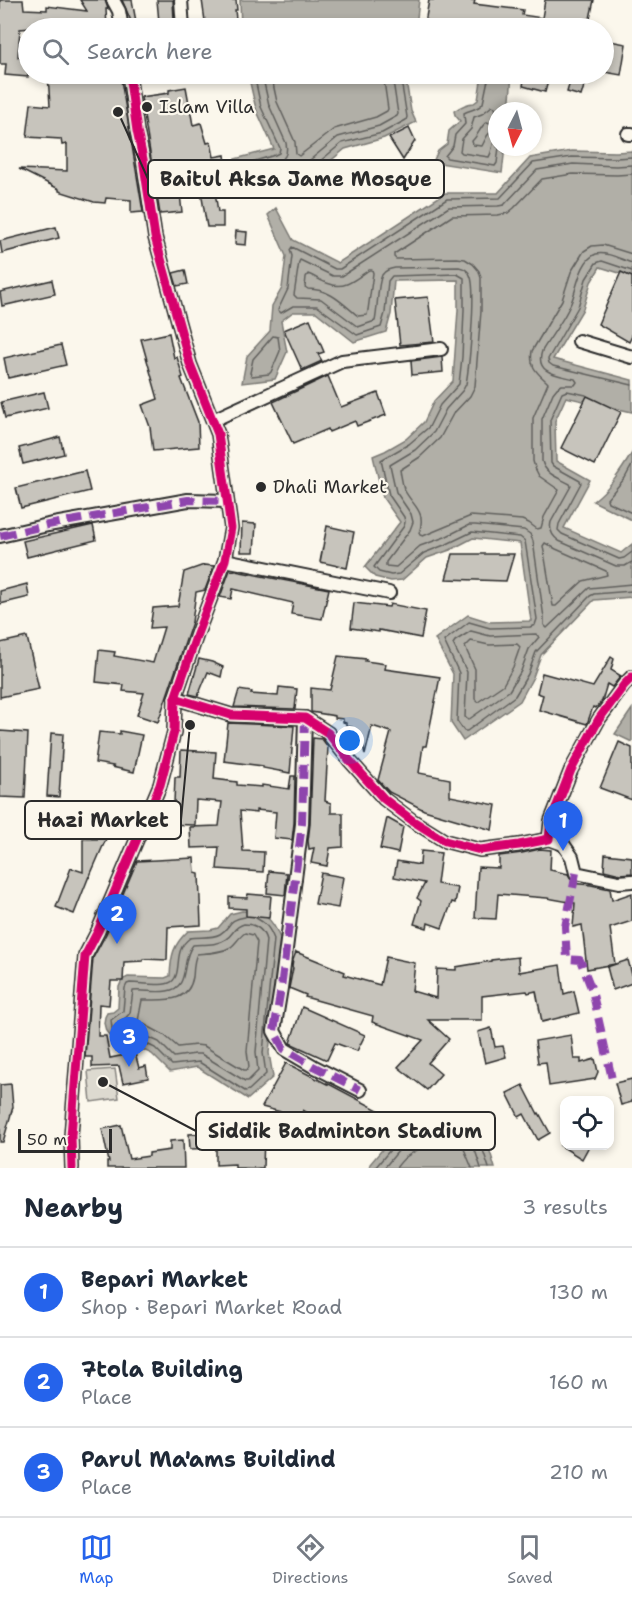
<!DOCTYPE html>
<meta charset="utf-8">
<style>
:root{--surface:#fff;--page:#f2f2f3;--text:#1f2937;--muted:#747a83;--line:#e0e1e3;--accent:#2563eb}
body{margin:0;font-family:"Shantell Sans",sans-serif;background:var(--page);color:var(--text)}
.controls{position:absolute;right:18px;bottom:18px;display:grid;overflow:hidden;border-radius:12px;box-shadow:0 3px 9px #0003}
.controls button{width:54px;height:54px;display:grid;place-items:center;padding:0;border:0;border-bottom:2px solid var(--line);background:var(--surface);color:var(--text);font:30px sans-serif}
.compass{position:absolute;left:488px;top:102px;width:54px;height:54px;border-radius:50%;background:var(--surface);box-shadow:0 3px 9px #0003;rotate:186deg}
.scale{position:absolute;left:18px;bottom:15px;width:94px;box-sizing:border-box;padding-left:6px;border:3px solid #2b2b2b;border-top:0;font-size:16px;line-height:21px;white-space:nowrap;color:#2b2b2b;-webkit-text-stroke:4px #fbf7ec;paint-order:stroke}
.you{position:absolute;left:350px;top:741px;width:21px;height:21px;margin:-15px;border:4px solid #fff;border-radius:50%;background:#1a73e8;box-shadow:0 0 0 9px #1a73e833}
.badge{display:grid;place-items:center;width:39px;height:39px;border-radius:50%;background:var(--accent);color:#fff;font-size:20px;font-weight:700}
.pin{position:absolute;translate:-50% -50px;filter:drop-shadow(0 2px 3px #0008)}
.pin::after{content:'';position:absolute;top:32px;width:21px;height:18px;background:inherit;clip-path:polygon(0 0,100% 0,50% 100%)}
.list{margin:0;padding:0;list-style:none}
h2{display:flex;justify-content:space-between;align-items:center;height:78px;margin:0;padding:0 24px;font-size:26px}
h2 small{font-size:20px;font-weight:400;color:var(--muted)}
.list li{display:grid;grid-template-columns:39px 1fr auto;gap:18px;align-items:center;box-sizing:border-box;height:90px;padding:0 24px;border-top:2px solid var(--line)}
.list b{display:block;font-size:22px;white-space:nowrap}
.list p{margin:0;font-size:20px;white-space:nowrap;color:var(--muted)}
.list em{font-size:20px;font-style:normal;color:var(--muted)}
.icon{flex:none;width:33px;height:33px;fill:none;stroke:currentColor;stroke-width:2;stroke-linecap:round;stroke-linejoin:round}
.map{position:relative;flex:none;width:632px;height:1168px;overflow:hidden}
.search{position:absolute;background:var(--surface);box-shadow:0 3px 9px #0003;left:18px;right:18px;top:18px;height:66px;display:flex;align-items:center;gap:15px;box-sizing:border-box;padding:0 21px;border-radius:33px;color:var(--muted);font-size:22px}
.sheet{height:348px;background:var(--surface)}
nav{display:flex;justify-content:space-around;align-items:center;box-sizing:border-box;height:84px;border-top:2px solid var(--line);background:var(--surface);font-size:16px;color:var(--muted)}
nav a{display:grid;justify-items:center;gap:3px}
nav .on{color:var(--accent)}
.map>svg:first-child{display:block}
.green{fill:#dddad0;stroke:#84827e;stroke-width:1.5}
.water{fill:#b1afa7;stroke:#7b7a75;stroke-width:1.5}
.lines{fill:none;stroke-linecap:round;stroke-linejoin:round}
.shore{stroke:#61605d;stroke-width:1.5}
.building{fill:#c7c4bc;stroke:#2b2b2b;stroke-width:1.5}
.minor-casing{stroke:#2b2b2b;stroke-width:16}
.minor{stroke:#fbf7ec;stroke-width:12}
.quiet{stroke:#8e44ad;stroke-width:8;stroke-dasharray:15 8;stroke-linecap:butt}
.cycleway-casing{stroke:#fbf7ec;stroke-width:13}
.cycleway{stroke:#d6006c;stroke-width:9}
.poi-dot{fill:#2b2b2b;stroke:#fbf7ec;stroke-width:2}
.labels{text-anchor:middle;dominant-baseline:central;stroke-width:4.5;stroke-linejoin:round;paint-order:stroke}
.poi-label{font-size:18px;fill:#2b2b2b;stroke:#fbf7ec;text-anchor:start}
.leader{fill:none;stroke:#2b2b2b;stroke-width:2}
.callout-dot{fill:#2b2b2b;stroke:#fbf7ec;stroke-width:2}
.callout{fill:#fbf7ec;stroke:#2b2b2b;stroke-width:2}
.callout-label{font-size:20px;text-anchor:middle;font-weight:bold;fill:#2b2b2b}
</style>
<div class="map">
<svg width="632" height="1168" viewBox="0 0 632 1168">
<rect width="100%" height="100%" fill="#fbf7ec"/>
<filter id="ink" filterUnits="userSpaceOnUse"><feTurbulence type="fractalNoise" baseFrequency=".0167" numOctaves="2"/><feDisplacementMap in="SourceGraphic" scale="12" xChannelSelector="R" yChannelSelector="G"/><feConvolveMatrix kernelMatrix="1 2 1 2 8 2 1 2 1" color-interpolation-filters="sRGB"/></filter>
<g filter="url(#ink)">
<path class="green" d="M115 1069 119 1098 91 1102 88 1071Z"/>
<g class="water">
<path d="M240 0H419L416 27 397 24V28H241Z"/>
<path d="M248 74H405L411 111 416 122 384 138 345 149 294 191 249 195 235 159 274 149 256 109Z"/>
<path d="M485 74H512L509 111H497V147H505L502 173 433 162 438 151 447 144 449 131 460 121 455 115 454 111C460 107 467 103 474 103L478 100 481 81Z"/>
<path d="M572 151 616 152 632 151V277L600 267 591 282 583 309 553 359 632 380V412L566 397 555 421 556 461 590 480 564 528 621 553 632 544V597L594 600 541 655 533 677 520 701 463 741 451 723 453 674 435 639 468 615 490 622 531 621 520 543 473 538 450 550 427 558 402 580 391 581 375 577 365 567 400 522 383 498 373 456 385 451 406 439 424 422 434 401 453 381 458 310V280L394 281 391 314 386 332 354 342 316 312H293L281 321 287 352 275 379 242 383 247 356 270 331 272 306 282 288 286 256 268 215 276 208 293 240 338 263 445 193H498L530 158Z"/>
<path d="M632 453V520L593 501C610 488 621 471 632 453Z"/>
<path d="M632 709V742L615 734Z"/>
<path d="M242 911C264 911 272 918 280 938L269 1053 273 1077 248 1099 197 1067 170 1072 152 1054 125 1041 110 1036 106 1031 104 1023 105 1017 107 1013 113 1012 118 1008 119 987 122 980 128 977 165 978 170 976C171 955 173 945 188 931L210 930 218 928 230 914Z"/>
<path d="M454 1119 476 1122 489 1148 495 1168H369L370 1164 391 1139 427 1121Z"/>
</g>
<g class="lines">
<g class="shore">
<path d="M254 74 261 107 280 148 279 153 275 155 245 164 252 187 255 189 291 185 342 143 382 133 406 120 407 117 400 74"/>
<path d="M262 74 269 105 286 143C291 165 270 163 255 168 254 172 256 179 260 180L288 178 338 137 379 126 397 116 398 114 392 74"/>
<path d="M271 74 277 102 295 142 296 154 299 156 334 129 376 117 387 111 388 109 383 74"/>
<path d="M490 74 487 84 483 103C478 110 471 109 464 113L465 124 455 135 453 146 445 156 447 158 495 166 497 163 499 147"/>
<path d="M497 116 495 107 492 106 482 114 474 117 471 129 462 139 460 151 462 153 489 157C493 151 491 143 497 137"/>
<path d="M487 122 490 123 493 129 487 136 482 146 473 145 472 141C478 136 481 125 487 122Z"/>
<path d="M632 157 616 158 572 157 533 163 500 198 447 199 340 269H335L292 247 290 250 292 256 288 289 278 310 281 313 293 306H317L357 335 381 327 385 313 388 281 392 276 457 274 464 278V310L462 357 459 384 440 405 429 427 409 444 381 460 389 495 404 517 405 522 404 526 374 567 379 572 391 575 399 574 424 553 447 544 472 532 520 537 525 541 537 619 535 625 530 627 490 628 469 622 444 641 459 673 457 721 464 731H467L515 696 528 674 536 652 590 596 594 594 632 591"/>
<path d="M632 165 616 166 573 164 537 170 504 205 498 206 449 207 342 276H333L300 260 299 262 294 295 297 298 321 299 358 327 375 321C378 308 377 285 382 275 385 270 390 269 395 268L459 267C464 268 468 270 470 275 477 287 469 367 466 384L463 390 446 409 434 432 415 450 390 465 396 492 411 514 413 522 410 530 386 562V566L396 567 420 546 445 537 469 525H475L524 530 530 534 533 541 544 618V625L547 628 589 588 632 584"/>
<path d="M632 174 617 175 573 174 542 179 514 208 508 213 498 215 452 216 394 254V257L396 259 457 258 465 259 473 264 479 271 481 278V311L475 386 470 396 453 414 440 438 420 457 400 470C401 475 402 483 404 489 412 506 427 510 419 533L420 535 423 536 471 516 522 520 529 523 537 529 541 528 544 517 559 490 539 476 535 468 533 461V418L548 383C538 373 529 368 532 351L562 300 571 272 584 251 592 246 603 245 632 254"/>
<path d="M632 263C622 260 606 251 596 254 580 260 577 289 571 303 564 320 551 336 542 351 534 374 559 375 575 379L577 382 575 385H562L557 388 553 393 542 419V461C545 474 559 478 570 484L571 486 551 522C549 530 552 536 559 541L616 566H625L632 562"/>
<path d="M369 270H372L373 273 368 310 367 315 358 316C342 303 330 289 308 289L305 287 306 277 308 274C316 277 322 282 330 284 345 290 357 278 369 270Z"/>
<path d="M632 271 602 261 596 263 586 279 578 307 548 359 549 363 553 366 632 385"/>
<path d="M273 336 278 337 280 351 271 372 269 374 252 376 250 373 253 359Z"/>
<path d="M586 395 567 391 562 393 550 420 551 463 553 466 580 481 581 483 559 524 558 530 562 534 619 559 624 558 632 552"/>
<path d="M632 465 625 478 607 499 608 502 632 513"/>
<path d="M545 543 556 549 606 571 607 575 583 581 556 606H553L543 546Z"/>
<path d="M471 631 490 636 536 634 539 637 529 649 521 671 509 691 468 720 465 717 467 672 453 644 455 641Z"/>
<path d="M471 641 489 645 517 644 520 647 513 667 503 685 478 702 475 699V669L465 647Z"/>
<path d="M245 917C226 920 232 927 220 934 211 939 199 936 190 938 186 941 183 944 181 949 176 959 181 979 169 983 158 987 142 983 130 983L127 984 125 988 123 1011 111 1020 112 1028 114 1031 128 1035 155 1048 172 1065 199 1062 245 1091 249 1090 266 1074 263 1053 274 939C270 929 266 923 256 918"/>
<path d="M244 924C256 924 263 929 266 940L256 1052 258 1071 248 1081H245L201 1054H195L174 1057 159 1042 123 1026 122 1022 130 1013 133 991C144 990 156 993 167 991 191 988 180 960 193 945 203 944 216 946 226 939 234 934 233 927 244 924Z"/>
<path d="M245 933 253 935 257 942 247 1051 249 1067 247 1070H244L204 1046 196 1045 178 1047 164 1035 138 1021 142 1000C162 999 188 1005 193 977 194 969 193 962 197 954 208 953 221 953 231 947 236 943 239 937 245 933Z"/>
<path d="M375 1168 395 1144 428 1127 453 1125 472 1129 483 1150 489 1168"/>
<path d="M384 1168 399 1150 430 1135 453 1133 467 1136 476 1153 481 1168"/>
<path d="M396 1168C399 1164 402 1160 406 1157 421 1146 444 1138 462 1144L472 1168"/>
</g>
</g>
<g class="building">
<path d="M0 0H23L24 9 47 10V6L87 11 80 0H105L108 9H106L107 28H61V27L32 26V28L20 29 18 57 28 59V77L5 75 6 64H0Z"/>
<path d="M122 0H132L137 27 134 28Z"/>
<path d="M157 0H173L174 21 159 22Z"/>
<path d="M202 0H236L237 10H235L237 28H206Z"/>
<path d="M429 0H475L474 4 523 10 522 15 542 18 545 0H594L588 28H452L425 23Z"/>
<path d="M610 41 626 44 621 75 604 72Z"/>
<path d="M48 74H120L143 212 131 213V200L106 198 105 203 94 202 59 191V189L19 169 67 171V144L62 145 61 139 27 137 31 104 50 106Z"/>
<path d="M525 74H550L545 92 523 86Z"/>
<path d="M571 78 585 83 581 96 567 92Z"/>
<path d="M186 87 193 125 201 123 207 143 211 142 214 157 225 155 227 169 212 171 218 212H223V227H207L198 174 178 176 182 212 160 214 141 97 169 93V90Z"/>
<path d="M409 128 415 141 403 160 389 138Z"/>
<path d="M56 227 59 238 2 253 0 241Z"/>
<path d="M236 231 247 232 246 245 235 244Z"/>
<path d="M185 270 188 284 177 286 173 273Z"/>
<path d="M621 272 632 277V336L629 342 598 324Z"/>
<path d="M52 280 55 294 2 306 0 292Z"/>
<path d="M428 297 434 342 400 345 395 300Z"/>
<path d="M310 319 324 352 318 354 322 361 302 370 284 330Z"/>
<path d="M169 333 174 358 177 357 183 377 181 378 198 422 199 447 153 451 150 427 142 405 158 399 141 339Z"/>
<path d="M61 345 66 365 8 378 4 358Z"/>
<path d="M442 357 443 372 412 375 411 361Z"/>
<path d="M328 376 341 407 378 393 386 415 357 426 355 421 329 432 328 429 293 444 273 402Z"/>
<path d="M44 392 48 408 5 418 1 402Z"/>
<path d="M587 396 621 412 595 465 561 448Z"/>
<path d="M60 437 64 454 23 464 19 448Z"/>
<path d="M85 471 90 491 21 508 16 488Z"/>
<path d="M242 523 256 524 254 552H241Z"/>
<path d="M93 525 96 540 27 557 23 541Z"/>
<path d="M327 526 354 532 347 568 320 562Z"/>
<path d="M453 554H514L506 581 446 579Z"/>
<path d="M204 565 214 566 205 590 196 592 192 622 158 722 137 715 144 693 123 691 124 685 96 682 99 650 115 652 114 656 153 663 164 627 150 628 153 608 178 606 184 572Z"/>
<path d="M230 570 329 589 322 619 291 614 293 603 233 589 231 599 220 597Z"/>
<path d="M27 584 29 597 0 604V591Z"/>
<path d="M354 603 389 607 390 604 426 611 421 638 379 630V632L351 628Z"/>
<path d="M27 637 39 689 0 697V643Z"/>
<path d="M338 656 366 659 365 661 386 664 385 669 440 677 426 746H423L419 773 450 779V796L496 805 492 830 424 810 389 792 378 780 391 732 372 726 365 755 361 735 354 734 355 731 351 730 352 727 346 726V723L343 722V719L335 718V716L311 712V688L330 690Z"/>
<path d="M611 657 614 659 611 670 621 676 612 687 607 684 602 701 596 708 593 707 587 724 539 710 543 695 537 693 542 673 593 687Z"/>
<path d="M199 659 212 662 223 667 221 677 208 672 198 696 189 694Z"/>
<path d="M279 687 297 689 295 709 234 707 239 690 252 692 251 694 278 696Z"/>
<path d="M228 723 294 726 290 773 263 768V766L224 761Z"/>
<path d="M0 731 28 733 25 798 0 797Z"/>
<path d="M120 731 142 735 134 772 112 767 113 766 95 763 99 732 120 734Z"/>
<path d="M51 733 63 734 59 797 47 796Z"/>
<path d="M313 738 322 739 328 747 325 801 331 803V813H343V847L330 848 327 866 311 863 314 848 309 849 308 841 310 824Z"/>
<path d="M619 742 632 748V800L600 788Z"/>
<path d="M181 750 216 752 214 779 237 782V785L262 787V785L289 789 291 776H295L294 823 292 840 274 838 276 812 256 810V813L240 811 243 851 264 852 263 872 217 869 219 847 191 848 190 827 219 826 222 802 196 800 195 825 161 824V829H150L161 803H174L175 777H180Z"/>
<path d="M561 817 574 818 570 833 558 831Z"/>
<path d="M387 818 403 827 398 853 380 849Z"/>
<path d="M83 839H106L89 878V876L74 914 56 907 71 868 83 872Z"/>
<path d="M540 849 551 850 550 870 568 874 572 880 571 883 591 885 610 889 612 900 632 893V921L610 928 615 964 587 969 582 925 573 927 575 903 547 898 498 894 496 919 475 918 478 867 499 868V856L522 853Z"/>
<path d="M421 851 441 853 437 884 458 888 455 903 452 902 442 928 428 923 427 928 414 924 421 901 417 898 425 883 394 877 397 861 420 865Z"/>
<path d="M605 854 632 857V873L620 874 604 870Z"/>
<path d="M194 858 195 873 199 874 201 925 168 927 167 960 143 959V961L124 962 123 981H111L109 1005 99 1004 98 1036H106L110 1058 135 1053 139 1068 146 1066 148 1078 123 1083 119 1066 92 1067V1057H85L93 958 106 934 137 861Z"/>
<path d="M269 871 287 873 285 895 267 893Z"/>
<path d="M321 873 343 877 338 908 315 904Z"/>
<path d="M248 894 271 896 269 918 246 916V909L229 908V897L247 898Z"/>
<path d="M296 952 345 972 344 975 380 985 386 957 415 963 412 991 436 998 437 969 456 970V967L491 961V960L518 957 519 972 560 965 564 994 574 991 579 1013 542 1022 536 991 528 993 527 991 482 996V1020H428L449 1039 428 1063 441 1074 427 1090 398 1067 423 1040 372 1022 373 1016 305 997 306 995 289 988 293 968 292 967 293 960Z"/>
<path d="M628 960 632 975V983L613 990 607 967Z"/>
<path d="M302 1007 365 1035 357 1051 335 1043 327 1060 290 1043Z"/>
<path d="M491 1028 495 1047 503 1046 506 1057 485 1063 478 1032Z"/>
<path d="M571 1035 574 1059H581V1063L595 1059 598 1072 595 1079 549 1086 546 1062 538 1063 535 1041Z"/>
<path d="M286 1063 327 1084V1083L380 1111 364 1139 322 1116 320 1120 303 1110 300 1117 262 1107Z"/>
<path d="M632 1079V1102L621 1105 615 1083Z"/>
<path d="M11 1084 13 1107 3 1142H0V1085Z"/>
<path d="M523 1085 538 1114 539 1113 550 1133 538 1140 524 1114 519 1117 507 1093Z"/>
<path d="M121 1125 129 1159 149 1156V1153L170 1150V1141L183 1140 184 1168H107V1162H109L102 1129Z"/>
<path d="M235 1132 264 1134 263 1168H235V1164L216 1165V1148L190 1149 189 1134Z"/>
<path d="M561 1146H589L582 1159Z"/>
</g>
<g class="lines">
<g class="minor-casing">
<g id="minor">
<path d="M113 0 119 11 122 28"/>
<path d="M181 0 183 28"/>
<path d="M628 134H632"/>
<path d="M579 341 632 357"/>
<path d="M213 420 342 361 441 349"/>
<path d="M0 536 48 525 188 500 227 501"/>
<path d="M225 560 389 593"/>
<path d="M175 698 231 715 305 718 328 733 350 761 384 799 413 821 445 841 480 850 519 845 549 839 551 821 571 770 599 719 624 685 632 677"/>
<path d="M305 718 302 824 281 988 274 1031 284 1049 313 1066 360 1090"/>
<path d="M549 839 563 844 572 857 576 873 619 882 632 881"/>
<path d="M72 1168 71 1136 85 956 98 931 160 785 174 732 175 698 197 634 225 560 231 528 218 434 190 364 155 237 143 159 137 131 129 74"/>
</g>
</g>
<use href="#minor" class="minor"/>
<g class="quiet">
<path d="M0 536 48 525 188 500 227 501"/>
<path d="M305 718 302 824 281 988 274 1031 284 1049 313 1066 360 1090"/>
<path d="M576 873 565 927 567 959 580 960 592 990 612 1079"/>
</g>
<g class="cycleway-casing">
<g id="cycleway">
<path d="M175 698 231 715 305 718 328 733 350 761 384 799 413 821 445 841 480 850 519 845 549 839 551 821 571 770 599 719 624 685 632 677"/>
<path d="M72 1168 71 1136 85 956 98 931 160 785 174 732 175 698 197 634 225 560 231 528 218 434 190 364 155 237 143 159 137 131 129 74"/>
</g>
</g>
<use href="#cycleway" class="cycleway"/>
</g>
</g>
<g class="poi-dot">
<circle cx="147" cy="107" r="6"/>
<circle cx="261" cy="487" r="6"/>
</g>
<g class="labels">
<g class="poi-label">
<text x="159" y="107">Islam Villa</text>
<text x="273" y="487">Dhali Market</text>
</g>
</g>
<path class="leader" d="M118 112L148 179M190 725L181 820M103 1082L196 1131"/>
<g class="callout-dot">
<circle cx="118" cy="112" r="6"/>
<circle cx="190" cy="725" r="6"/>
<circle cx="103" cy="1082" r="6"/>
</g>
<g class="callout">
<rect x="148" y="160" width="296" height="38" rx="6"/>
<rect x="25" y="801" width="156" height="38" rx="6"/>
<rect x="196" y="1112" width="299" height="38" rx="6"/>
</g>
<g class="callout-label">
<text x="296" y="186">Baitul Aksa Jame Mosque</text>
<text x="103" y="827">Hazi Market</text>
<text x="345" y="1138">Siddik Badminton Stadium</text>
</g>
</svg>
<div class="controls">
<button><svg class="icon" aria-label="locate" viewBox="0 0 24 24"><circle cx="12" cy="12" r="6"/><path d="M12 2v4M12 18v4M2 12h4M18 12h4"/></svg></button>
</div>
<svg class="compass" viewBox="-18 -18 36 36"><path d="M0-13l5 13h-10z" fill="#e53935"/><path d="M0 13l5-13h-10z" fill="#747a83"/></svg>
<div class="scale">50 m</div>
<div class="you"></div>
<div class="pin badge" style="left:563px;top:851px">1</div>
<div class="pin badge" style="left:117px;top:944px">2</div>
<div class="pin badge" style="left:129px;top:1067px">3</div>
<div class="search"><svg class="icon" aria-label="search" viewBox="0 0 24 24"><circle cx="10" cy="10" r="6"/><path d="M15 15l6 6"/></svg>Search here</div>
</div>
<section class="sheet">
<h2>Nearby<small>3 results</small></h2>
<ul class="list">
<li><span class="badge">1</span><div><b>Bepari Market</b><p>Shop · Bepari Market Road</p></div><em>130 m</em></li>
<li><span class="badge">2</span><div><b>7tola Building</b><p>Place</p></div><em>160 m</em></li>
<li><span class="badge">3</span><div><b>Parul Ma'ams Buildind</b><p>Place</p></div><em>210 m</em></li>
</ul>
</section>
<nav>
<a class="on"><svg class="icon" aria-label="map" viewBox="0 0 24 24"><path d="M3 6l6-2 6 2 6-2v14l-6 2-6-2-6 2zM9 4v14M15 6v14"/></svg>Map</a>
<a><svg class="icon" aria-label="directions" viewBox="0 0 24 24"><path d="M12 3l9 9-9 9-9-9zM9 14v-3h6M13 9l2 2-2 2"/></svg>Directions</a>
<a><svg class="icon" aria-label="saved" viewBox="0 0 24 24"><path d="M7 4h10v16l-5-4-5 4z"/></svg>Saved</a>
</nav>
